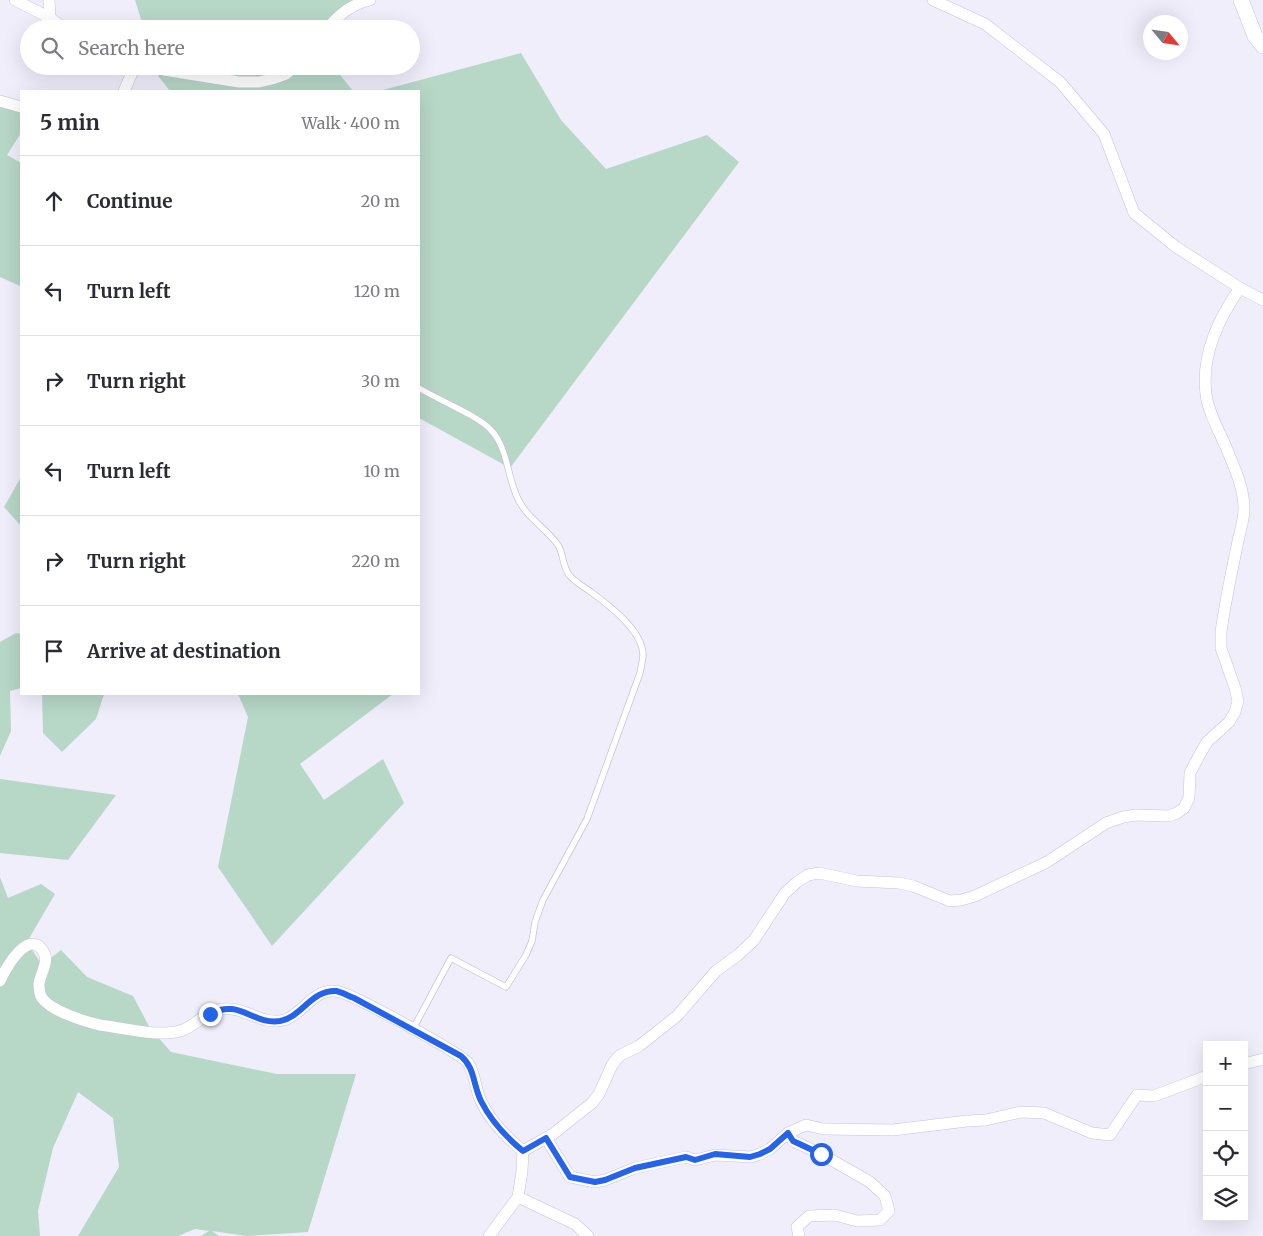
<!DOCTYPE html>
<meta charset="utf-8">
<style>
:root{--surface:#fff;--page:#f2f2f3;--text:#2b2b33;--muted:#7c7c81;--line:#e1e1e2}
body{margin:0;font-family:Merriweather,serif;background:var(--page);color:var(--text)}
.controls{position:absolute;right:15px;bottom:15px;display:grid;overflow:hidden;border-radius:0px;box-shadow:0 5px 20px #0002}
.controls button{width:45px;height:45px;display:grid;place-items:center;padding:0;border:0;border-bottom:1px solid var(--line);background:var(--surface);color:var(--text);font:25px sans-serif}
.compass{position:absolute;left:1143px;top:15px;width:45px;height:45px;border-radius:50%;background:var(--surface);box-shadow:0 5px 20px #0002;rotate:119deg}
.stop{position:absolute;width:15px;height:15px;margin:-11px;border:4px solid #2563eb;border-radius:50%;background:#fff}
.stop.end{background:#2563eb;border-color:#fff;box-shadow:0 1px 5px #0008}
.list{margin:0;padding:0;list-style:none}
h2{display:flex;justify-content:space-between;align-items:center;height:65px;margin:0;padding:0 20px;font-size:21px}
h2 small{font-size:16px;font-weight:400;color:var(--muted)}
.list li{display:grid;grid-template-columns:32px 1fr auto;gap:15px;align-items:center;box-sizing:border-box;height:90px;padding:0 20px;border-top:1px solid var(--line)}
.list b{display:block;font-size:19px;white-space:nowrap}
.list em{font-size:16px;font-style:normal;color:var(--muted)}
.icon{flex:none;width:28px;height:28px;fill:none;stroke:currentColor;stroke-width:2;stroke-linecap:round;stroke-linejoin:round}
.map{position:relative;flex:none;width:1263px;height:1236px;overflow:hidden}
.search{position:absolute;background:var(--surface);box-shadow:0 5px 20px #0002;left:20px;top:20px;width:400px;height:55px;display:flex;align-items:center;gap:12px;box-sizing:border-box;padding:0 18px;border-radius:28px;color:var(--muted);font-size:19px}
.panel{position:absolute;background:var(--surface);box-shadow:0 5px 20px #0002;left:20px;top:90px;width:400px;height:605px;border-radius:0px}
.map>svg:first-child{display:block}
.green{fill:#b7d7c7}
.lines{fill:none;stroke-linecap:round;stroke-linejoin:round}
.service-casing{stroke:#c6c3d9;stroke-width:7}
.minor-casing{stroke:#c6c3d9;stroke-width:12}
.tertiary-casing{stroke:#c6c3d9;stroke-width:16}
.service{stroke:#fff;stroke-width:5.5}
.minor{stroke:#fff;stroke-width:11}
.tertiary{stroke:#fff;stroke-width:15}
.route{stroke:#2563eb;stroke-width:6}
</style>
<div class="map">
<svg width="1263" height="1236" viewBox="0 0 1263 1236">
<rect width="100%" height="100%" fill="#f0eefb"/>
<g class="green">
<path d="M135 0H362L314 29H144Z"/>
<path d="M521 53 561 120 606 169 707 135 739 162 510 468 419 418V91H379Z"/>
<path d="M155 66H333L353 91H170L159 77Z"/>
<path d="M0 101 21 102V133L7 155 21 163 20 286 0 277Z"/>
<path d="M21 477V526L4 507Z"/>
<path d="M16 633 21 634V688L10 691 11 731 0 756V642Z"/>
<path d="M42 694H104L96 719 62 752 43 733Z"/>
<path d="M238 694H393L300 764 324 800 383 759 404 803 272 946 218 867 248 717Z"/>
<path d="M0 779 116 795 68 860 0 853Z"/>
<path d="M0 877 8 898 41 884 55 894 27 942 42 965 61 950 87 977 133 996 150 1028 171 1052 277 1074H356L308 1232 247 1236 212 1231 219 1236H201L209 1231 195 1229 178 1236H78L119 1167 113 1118 78 1092 53 1148 38 1211 40 1236H0Z"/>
</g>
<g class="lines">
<g class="service-casing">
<path id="service" d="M413 1029 451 958 506 987 526 955 532 941 535 922 543 900 587 819 640 673C641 667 643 660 643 654 642 630 609 605 591 592 584 587 575 582 570 576 562 567 564 554 558 545 546 528 527 518 518 499 507 477 508 448 491 430 477 415 438 400 419 388"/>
</g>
<g class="minor-casing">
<g id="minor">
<path d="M15 0 50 18 65 29"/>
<path d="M49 0 50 18"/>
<path d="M933 0 985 24 1060 82 1104 134 1134 213 1176 247 1240 288 1263 300"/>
<path d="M327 29C338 15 352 4 370 0"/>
<path d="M139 66 239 82H259L272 79 286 74 296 66"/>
<path d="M124 91 135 66"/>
<path d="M0 101 21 107"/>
<path d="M0 981C5 969 31 923 45 955 48 963 40 975 39 984 39 988 40 995 42 998 51 1011 86 1022 100 1025 123 1028 161 1038 183 1030 196 1025 208 1010 222 1009 246 1006 261 1026 284 1020 304 1014 315 985 340 992 355 996 461 1053 468 1063 475 1073 475 1087 480 1099 489 1120 506 1137 523 1151L522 1171 518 1197 489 1236"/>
<path d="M1244 1064 1263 1059"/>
<path d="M546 1138 570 1177 595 1182 605 1180 635 1168 686 1157 695 1160 715 1155 751 1157 760 1154 770 1149 788 1133"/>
<path d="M523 1151 553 1134 592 1103 599 1094 612 1065 619 1056 639 1046 677 1016 716 971 738 955 754 940 785 893 797 882 808 875 819 873 857 881 899 883 913 886 950 901 961 900 975 896 1047 862 1106 823 1123 817 1136 815 1169 816 1177 813 1184 808 1189 798 1190 773 1200 754 1207 742 1229 722 1235 712 1238 701 1235 688 1221 648V632C1225 603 1231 575 1237 546 1239 534 1244 521 1244 509 1244 487 1234 467 1226 447 1219 431 1208 412 1206 394 1201 355 1218 319 1240 288"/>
<path d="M518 1197 575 1224 588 1236"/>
<path d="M799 1236 797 1227 809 1216 835 1215 857 1221 880 1220 889 1211 885 1196 870 1182 821 1154 793 1141 788 1133 806 1125 824 1129 893 1130 967 1121 986 1120 1021 1112 1044 1113 1092 1133 1110 1135 1137 1095 1154 1096 1207 1076"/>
</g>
</g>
<g class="tertiary-casing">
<path id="tertiary" d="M1241 0 1255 36 1263 46"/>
</g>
<use href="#service" class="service"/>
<use href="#minor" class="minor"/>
<use href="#tertiary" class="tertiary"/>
</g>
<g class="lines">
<path class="route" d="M210 1014C240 998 252 1025 280 1021 302 1017 311 990 336 991 342 992 348 996 354 998L461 1056C475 1068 473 1085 481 1101 491 1121 506 1137 523 1151L546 1138 570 1177 595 1182 605 1180 635 1168 686 1157 695 1160 715 1154 750 1157 760 1154 770 1149 788 1133 793 1141 821 1154"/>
</g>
</svg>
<div class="controls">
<button>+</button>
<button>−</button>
<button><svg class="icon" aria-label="locate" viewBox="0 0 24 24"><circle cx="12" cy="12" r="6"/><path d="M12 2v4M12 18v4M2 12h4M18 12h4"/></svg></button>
<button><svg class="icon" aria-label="layers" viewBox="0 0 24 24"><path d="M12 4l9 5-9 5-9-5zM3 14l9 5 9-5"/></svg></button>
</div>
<svg class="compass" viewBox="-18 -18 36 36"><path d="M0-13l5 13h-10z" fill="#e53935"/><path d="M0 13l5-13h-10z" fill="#7c7c81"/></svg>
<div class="stop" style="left:821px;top:1154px"></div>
<div class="stop end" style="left:210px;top:1014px"></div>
<div class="search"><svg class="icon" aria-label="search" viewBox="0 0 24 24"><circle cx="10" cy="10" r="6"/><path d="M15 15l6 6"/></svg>Search here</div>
<section class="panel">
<h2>5 min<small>Walk · 400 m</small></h2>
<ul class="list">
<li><svg class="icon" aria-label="ahead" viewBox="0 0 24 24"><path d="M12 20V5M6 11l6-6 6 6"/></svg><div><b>Continue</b></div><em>20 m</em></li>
<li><svg class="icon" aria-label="left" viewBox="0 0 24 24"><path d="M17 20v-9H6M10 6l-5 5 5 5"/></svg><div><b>Turn left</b></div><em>120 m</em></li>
<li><svg class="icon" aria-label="right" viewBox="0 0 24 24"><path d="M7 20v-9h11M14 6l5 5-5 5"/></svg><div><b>Turn right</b></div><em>30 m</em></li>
<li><svg class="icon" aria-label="left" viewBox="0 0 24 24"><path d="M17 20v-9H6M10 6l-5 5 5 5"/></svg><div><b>Turn left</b></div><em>10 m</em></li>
<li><svg class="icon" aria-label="right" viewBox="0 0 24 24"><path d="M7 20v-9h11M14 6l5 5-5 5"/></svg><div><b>Turn right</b></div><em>220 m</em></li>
<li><svg class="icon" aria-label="arrive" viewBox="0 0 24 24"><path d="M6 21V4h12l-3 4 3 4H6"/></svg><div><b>Arrive at destination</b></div></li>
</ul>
</section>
</div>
